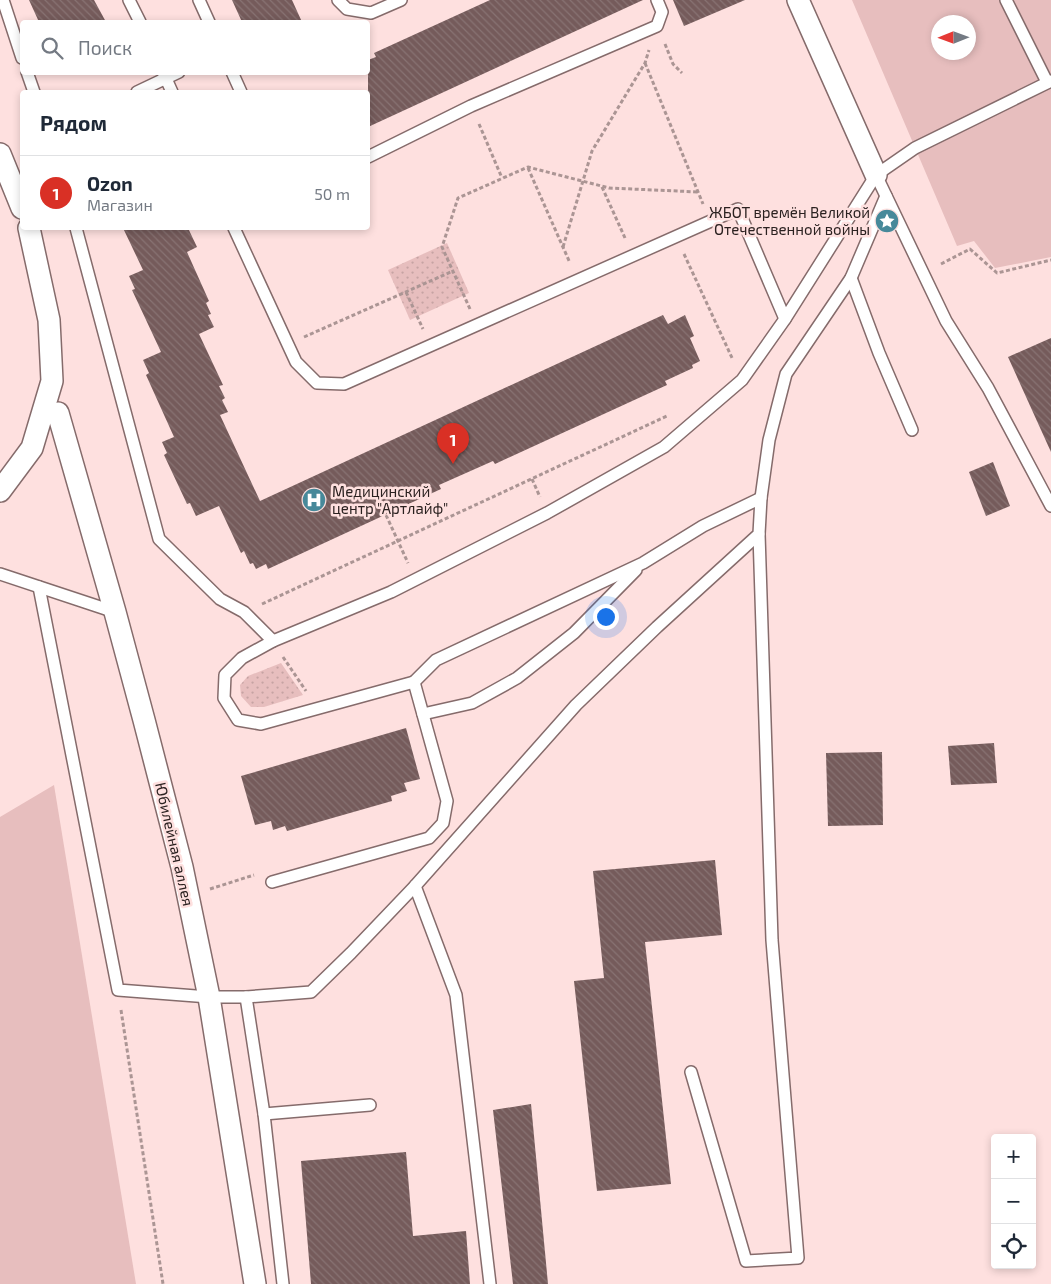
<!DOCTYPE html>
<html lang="ru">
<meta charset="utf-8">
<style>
:root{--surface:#fff;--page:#f6f6f7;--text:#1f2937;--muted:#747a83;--line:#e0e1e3;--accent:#d93025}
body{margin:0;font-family:"Exo 2",sans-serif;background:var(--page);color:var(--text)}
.controls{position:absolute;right:15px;bottom:15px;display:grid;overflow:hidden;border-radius:5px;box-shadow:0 2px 8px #0003}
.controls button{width:45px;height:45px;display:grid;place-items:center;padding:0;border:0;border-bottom:1px solid var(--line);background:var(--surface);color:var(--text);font:25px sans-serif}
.compass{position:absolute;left:931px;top:15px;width:45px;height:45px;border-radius:50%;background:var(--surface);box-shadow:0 2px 8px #0003;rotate:269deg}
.you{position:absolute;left:605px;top:616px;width:18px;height:18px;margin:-12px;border:4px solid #fff;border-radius:50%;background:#1a73e8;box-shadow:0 0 0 8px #1a73e833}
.badge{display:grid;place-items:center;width:32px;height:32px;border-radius:50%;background:var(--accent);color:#fff;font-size:16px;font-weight:700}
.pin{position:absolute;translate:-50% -41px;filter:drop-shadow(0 1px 2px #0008)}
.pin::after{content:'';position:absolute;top:26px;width:18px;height:15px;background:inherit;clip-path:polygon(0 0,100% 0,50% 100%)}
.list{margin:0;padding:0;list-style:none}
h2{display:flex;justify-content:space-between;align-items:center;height:65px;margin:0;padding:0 20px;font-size:21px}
h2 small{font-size:16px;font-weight:400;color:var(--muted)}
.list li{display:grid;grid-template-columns:32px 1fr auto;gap:15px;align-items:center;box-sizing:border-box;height:75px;padding:0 20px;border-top:1px solid var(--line)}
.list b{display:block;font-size:19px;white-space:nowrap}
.list p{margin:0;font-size:16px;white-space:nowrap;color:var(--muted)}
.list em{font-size:16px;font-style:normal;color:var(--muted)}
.icon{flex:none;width:28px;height:28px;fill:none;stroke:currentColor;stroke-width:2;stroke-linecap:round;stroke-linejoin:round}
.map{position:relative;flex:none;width:1051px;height:1284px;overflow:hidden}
.search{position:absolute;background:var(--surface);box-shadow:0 2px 8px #0003;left:20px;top:20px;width:350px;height:55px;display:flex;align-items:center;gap:12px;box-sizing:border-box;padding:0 18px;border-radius:5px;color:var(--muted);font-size:19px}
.panel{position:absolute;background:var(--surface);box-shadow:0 2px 8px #0003;left:20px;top:90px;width:350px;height:140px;border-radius:5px}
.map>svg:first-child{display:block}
.grass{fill:#e7bebe;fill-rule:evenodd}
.park{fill:url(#park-dots)}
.building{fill:url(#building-back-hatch)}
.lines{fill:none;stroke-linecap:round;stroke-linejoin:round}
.lane-casing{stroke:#856b6b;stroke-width:14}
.street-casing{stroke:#856b6b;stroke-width:24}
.path{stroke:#ab9594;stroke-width:3;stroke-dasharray:4 2.5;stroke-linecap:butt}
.lane{stroke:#fff;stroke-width:11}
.street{stroke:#fff;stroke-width:21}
.labels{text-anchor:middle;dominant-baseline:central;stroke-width:5;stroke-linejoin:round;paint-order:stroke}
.poi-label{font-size:15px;fill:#2b2120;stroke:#fee0df;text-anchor:end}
.street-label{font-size:15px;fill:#2b2120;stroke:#fee0df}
</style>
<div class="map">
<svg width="1051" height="1284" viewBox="0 0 1051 1284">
<defs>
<pattern id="park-dots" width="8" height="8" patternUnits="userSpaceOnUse" patternTransform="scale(1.25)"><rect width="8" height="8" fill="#e7bebe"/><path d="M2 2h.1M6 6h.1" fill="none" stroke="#c6a3a3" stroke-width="1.8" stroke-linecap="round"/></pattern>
<pattern id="building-back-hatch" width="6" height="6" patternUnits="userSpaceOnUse" patternTransform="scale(1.25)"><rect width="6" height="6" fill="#755b5b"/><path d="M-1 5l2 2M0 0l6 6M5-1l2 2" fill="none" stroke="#887373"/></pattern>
</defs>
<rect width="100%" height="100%" fill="#fee0df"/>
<g class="grass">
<path d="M852 0H1051V257L995 268 974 241 957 246ZM938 22H968V52H938Z"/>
<path d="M54 785 136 1284H0V817Z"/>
</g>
<g class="park">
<path d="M447 243 469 293 410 320 388 270Z"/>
<path d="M281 663 303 695 264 707H251L241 696 240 685 248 676Z"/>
</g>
<g class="building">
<path d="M29 0H94L106 22H39Z"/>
<path d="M232 0H292L302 22H242Z"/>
<path d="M490 0H643L368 127V60L376 57 374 53Z"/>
<path d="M673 0H745L684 26Z"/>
<path d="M123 228H188L197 247 187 252 209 301 206 303 211 314 208 315 214 327 199 334 223 385 219 386 225 398 222 400 228 412 220 415 260 501 663 315 668 324 685 315 694 336 690 338 700 361 692 365 693 368 665 381 667 385 495 464 493 461 439 485 441 489 268 569 266 564 256 569 253 563 250 564 244 551 241 553 219 506 196 516 190 503 187 504 164 455 167 453 162 442 174 437 146 375 149 373 143 360 161 352 132 290 135 289 129 276 143 270Z"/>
<path d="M1051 338V452L1008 357Z"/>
<path d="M993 462 1010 506 986 516 969 472Z"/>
<path d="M406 728 420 779 404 783 407 791 391 796 392 801 287 831 285 826 273 830 271 821 255 825 241 776Z"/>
<path d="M994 743 997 783 951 785 948 746Z"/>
<path d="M882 752 883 825 828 826 826 753Z"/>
<path d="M715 860 722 935 645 942 671 1184 597 1191 574 981 604 978 593 871Z"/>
<path d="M531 1104 548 1284H513L493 1110Z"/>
<path d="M406 1152 413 1236 466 1231 470 1284H311L301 1161Z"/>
</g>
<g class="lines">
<g class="lane-casing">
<g id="lane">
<path d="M3 0 22 58"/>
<path d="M129 0 140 22"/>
<path d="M199 0 209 22"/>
<path d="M338 0 347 9 371 13 401 0"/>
<path d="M1006 0 1047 82"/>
<path d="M27 72 34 92"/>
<path d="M163 72 172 92"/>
<path d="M232 72 241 92"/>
<path d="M137 92 179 72"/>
<path d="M368 157 471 106 657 26 662 12 657 0"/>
<path d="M876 175 946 321 988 388 1051 506"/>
<path d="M76 228 159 539 220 599 244 612 273 641 391 592 547 513 664 447 742 380 785 319 876 175 915 148 1051 81"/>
<path d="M234 228 296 362 317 383 344 384 738 209 785 319"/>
<path d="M851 278 879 353 912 430"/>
<path d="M0 574 115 612"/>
<path d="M39 587 118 990 209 997H246L311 992 351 953 415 886 576 705 657 627 759 534 761 498 769 440 786 374 851 278 886 196"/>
<path d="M414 682 436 660 643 563 703 526 761 498"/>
<path d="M423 714 472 703 517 678 574 633 636 570"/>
<path d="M272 882 429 838 443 823 447 801 414 682 261 724 238 720 224 698 225 675 242 658 273 641"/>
<path d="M415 886 456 995 490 1284"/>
<path d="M246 997 264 1114 283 1284"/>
<path d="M691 1072 746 1261 798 1258 772 940 759 534"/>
<path d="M264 1114 370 1105"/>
</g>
</g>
<g class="street-casing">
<g id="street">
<path d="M798 0 876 175"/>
<path d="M0 154 22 208"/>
<path d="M58 413 115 612 144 720 182 867 209 997 255 1284"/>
<path d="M0 491 32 448 52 381 49 320 29 228"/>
</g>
</g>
<g class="path">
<path d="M665 44 673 64 682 73"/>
<path d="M645 63 703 204"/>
<path d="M479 124 502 178"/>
<path d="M528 168 570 263"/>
<path d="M602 187 625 238"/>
<path d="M563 247 592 151 645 63 649 50"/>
<path d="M684 254 733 360"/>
<path d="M941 264 970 249 997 273 1051 260"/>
<path d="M406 292 423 329"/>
<path d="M470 309 442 247 458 198 528 167 609 188 699 192"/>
<path d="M304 337 453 271"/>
<path d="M532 479 540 497"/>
<path d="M386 515 408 563"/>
<path d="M262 604 667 416"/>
<path d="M283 657 306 691"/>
<path d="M210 889 254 875"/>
<path d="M121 1010 163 1284"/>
</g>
<use href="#lane" class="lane"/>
<use href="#street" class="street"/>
</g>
<defs>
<g id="sight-disc" transform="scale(1.25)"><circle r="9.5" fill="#47899a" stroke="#fee0df"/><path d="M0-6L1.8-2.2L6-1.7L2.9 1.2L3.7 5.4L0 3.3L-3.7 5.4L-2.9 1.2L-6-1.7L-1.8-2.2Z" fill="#fff"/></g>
<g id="hospital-disc" transform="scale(1.25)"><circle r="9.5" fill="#47899a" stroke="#fee0df"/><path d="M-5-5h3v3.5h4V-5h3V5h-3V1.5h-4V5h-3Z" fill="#fff"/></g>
</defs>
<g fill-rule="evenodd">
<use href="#sight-disc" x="887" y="221"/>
<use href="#hospital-disc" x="314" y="500"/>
</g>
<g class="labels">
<g class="poi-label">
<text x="870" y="212">ЖБОТ времён Великой<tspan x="870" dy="17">Отечественной войны</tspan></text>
<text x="332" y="491" text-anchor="start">Медицинский<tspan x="332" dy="17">центр "Артлайф"</tspan></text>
</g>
<g class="street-label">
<text transform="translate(175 844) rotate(77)">Юбилейная аллея</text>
</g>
</g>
</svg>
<div class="controls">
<button>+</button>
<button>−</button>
<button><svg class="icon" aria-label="locate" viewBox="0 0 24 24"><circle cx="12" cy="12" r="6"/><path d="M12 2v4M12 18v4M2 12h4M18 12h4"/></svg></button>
</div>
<svg class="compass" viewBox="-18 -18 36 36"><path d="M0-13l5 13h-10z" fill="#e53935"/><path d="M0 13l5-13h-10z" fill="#747a83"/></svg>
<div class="you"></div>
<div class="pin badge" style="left:453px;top:464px">1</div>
<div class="search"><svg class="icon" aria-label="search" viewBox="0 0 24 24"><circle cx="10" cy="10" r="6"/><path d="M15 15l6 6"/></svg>Поиск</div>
<section class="panel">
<h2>Рядом<small></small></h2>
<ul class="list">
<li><span class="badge">1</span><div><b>Ozon</b><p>Магазин</p></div><em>50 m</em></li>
</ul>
</section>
</div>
